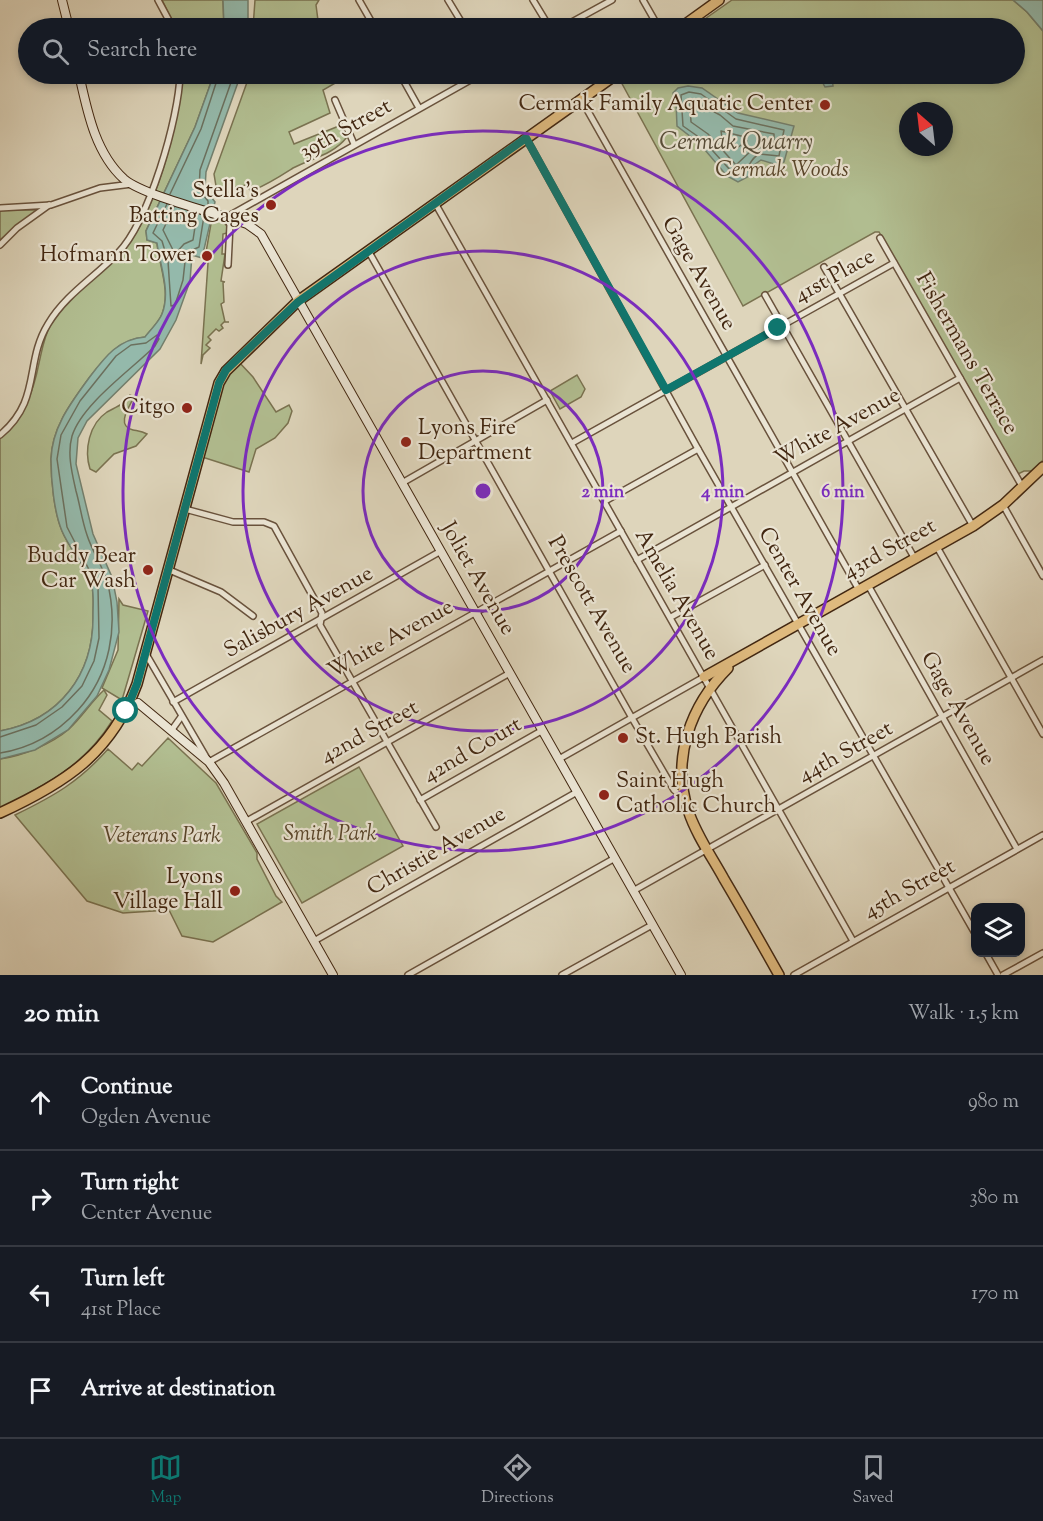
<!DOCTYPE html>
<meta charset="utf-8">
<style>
:root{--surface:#171b24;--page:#20242c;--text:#f1f3f6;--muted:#9ea1a6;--line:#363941;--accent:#0f766e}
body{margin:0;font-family:"Sorts Mill Goudy",serif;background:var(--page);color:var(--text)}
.controls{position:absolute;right:18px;bottom:18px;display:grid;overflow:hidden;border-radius:12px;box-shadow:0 3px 9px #0003}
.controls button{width:54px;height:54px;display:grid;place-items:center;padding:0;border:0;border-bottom:2px solid var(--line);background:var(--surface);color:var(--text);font:30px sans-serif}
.compass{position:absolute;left:899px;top:102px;width:54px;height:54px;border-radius:50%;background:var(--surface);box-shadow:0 3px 9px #0003;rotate:332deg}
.stop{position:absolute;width:18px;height:18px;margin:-14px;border:4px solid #0f766e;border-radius:50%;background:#fff}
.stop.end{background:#0f766e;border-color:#fff;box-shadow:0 2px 6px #0008}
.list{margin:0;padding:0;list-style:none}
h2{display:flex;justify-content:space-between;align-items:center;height:78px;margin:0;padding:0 24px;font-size:26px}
h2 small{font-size:20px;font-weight:400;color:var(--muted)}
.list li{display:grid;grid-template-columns:39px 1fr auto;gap:18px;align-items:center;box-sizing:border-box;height:96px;padding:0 24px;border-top:2px solid var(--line)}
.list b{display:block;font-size:22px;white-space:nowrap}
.list p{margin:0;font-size:20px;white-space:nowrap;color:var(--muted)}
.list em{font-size:20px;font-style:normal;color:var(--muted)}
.icon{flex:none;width:33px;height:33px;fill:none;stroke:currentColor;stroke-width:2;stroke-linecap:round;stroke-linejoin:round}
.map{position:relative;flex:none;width:1043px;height:975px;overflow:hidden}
.search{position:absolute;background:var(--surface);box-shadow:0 3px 9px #0003;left:18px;right:18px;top:18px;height:66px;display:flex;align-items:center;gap:15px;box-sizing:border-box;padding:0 21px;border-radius:33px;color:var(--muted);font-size:22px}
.sheet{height:462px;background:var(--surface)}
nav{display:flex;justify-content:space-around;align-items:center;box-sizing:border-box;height:84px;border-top:2px solid var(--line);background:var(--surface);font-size:16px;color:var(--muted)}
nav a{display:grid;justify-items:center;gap:3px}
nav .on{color:var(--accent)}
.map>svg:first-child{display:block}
.green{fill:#b1bd90;stroke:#7a7250;stroke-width:1.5;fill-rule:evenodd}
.water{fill:#94b9ab;stroke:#737f6d;stroke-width:1.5}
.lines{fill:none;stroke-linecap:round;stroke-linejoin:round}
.shore{stroke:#6b705e;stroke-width:1.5}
.street-casing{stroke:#69523c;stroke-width:8}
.secondary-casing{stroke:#422711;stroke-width:10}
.primary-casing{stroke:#422711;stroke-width:12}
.street{stroke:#eae4d3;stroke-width:5}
.secondary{stroke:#eae4d3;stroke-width:8}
.primary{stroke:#dfba7e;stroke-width:9}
.route{stroke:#0f766e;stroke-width:8}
.ring{fill:none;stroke:#7b2cbf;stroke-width:3}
.poi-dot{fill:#8f2418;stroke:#eae4d3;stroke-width:2}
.labels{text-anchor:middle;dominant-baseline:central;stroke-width:4.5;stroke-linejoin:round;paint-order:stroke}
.poi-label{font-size:22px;fill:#422711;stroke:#eae4d3;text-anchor:end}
.street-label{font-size:22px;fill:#422711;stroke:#eae4d3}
.park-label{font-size:22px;font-style:italic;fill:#58452a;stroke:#eae4d3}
.water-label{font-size:24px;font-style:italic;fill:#564c38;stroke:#eae4d3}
.centre{fill:#7b2cbf;stroke:#eae4d3;stroke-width:3}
.ring-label{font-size:18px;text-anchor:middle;font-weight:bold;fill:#7b2cbf;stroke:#eae4d3;stroke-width:4.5;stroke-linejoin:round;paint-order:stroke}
</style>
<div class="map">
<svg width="1043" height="975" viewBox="0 0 1043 975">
<rect width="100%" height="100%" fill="#ded5bb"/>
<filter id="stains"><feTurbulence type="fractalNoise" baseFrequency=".00333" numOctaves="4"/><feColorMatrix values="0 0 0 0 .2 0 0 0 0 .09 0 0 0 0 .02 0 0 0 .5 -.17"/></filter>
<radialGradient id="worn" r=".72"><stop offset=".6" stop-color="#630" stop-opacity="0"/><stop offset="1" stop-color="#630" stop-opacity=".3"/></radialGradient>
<g class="green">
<path d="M162 0H223L224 28H176Z"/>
<path d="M255 0H319L316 5 319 28H253Z"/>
<path d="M732 0H1013L1027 12 1043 31V460L1033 471H1024L1018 474 879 232H875L743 306 620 80 629 74H1014V28H692ZM908 111H944V147H908Z"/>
<path d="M183 74H214L195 127 146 231 147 240 157 243C159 266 171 291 162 314 159 322 150 331 145 337 119 339 104 358 89 378 71 403 52 427 51 459 51 480 54 512 62 531 70 550 87 568 92 587 94 595 93 606 93 615 94 674 60 720 0 731V438C23 417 33 394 39 363 42 350 44 336 51 324 68 295 99 277 121 253 155 217 179 123 183 74Z"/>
<path d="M250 74H351L323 90 330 113 289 132 294 144 339 126 347 137C333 155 312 158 293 168 279 177 267 185 251 191L246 185 236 187 230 193 216 186 214 174Z"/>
<path d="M0 210H37L0 240Z"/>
<path d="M212 218 221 220 227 226V233L223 234 222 254H225L221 281 225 282H223L224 302 221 304 225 322H229H224L221 325 223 328 219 331 216 329 208 337 211 340 206 345 210 348 203 355 201 364 208 263 213 253 206 252Z"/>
<path d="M238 361 253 377 276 412 289 405 292 411 288 423 275 438 256 449 249 472 199 456 220 383Z"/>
<path d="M577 375 585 389 581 397 560 409 550 391Z"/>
<path d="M130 395 134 397C130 406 115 426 133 430 138 431 142 431 147 434L136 446 114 454 96 472 90 469C84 450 89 424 107 412 116 407 124 405 130 395Z"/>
<path d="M119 599 123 605 148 611 122 700 102 688 118 650Z"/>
<path d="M104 690 107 695 99 710 112 721C85 765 45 786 0 807V759C22 756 52 744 69 729 82 717 91 702 104 690Z"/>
<path d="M168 738 216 783 257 853V859L276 896 282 902 213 942 182 936 169 910 123 913 87 901 15 815C54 796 79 782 108 749L132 770 138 763 142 766Z"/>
<path d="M359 767 403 846 302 903 257 824Z"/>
</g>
<g class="water">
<path d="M223 0H248V28H224Z"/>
<path d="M1013 0H1043V31L1027 12Z"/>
<path d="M214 74H241L206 172 205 189 215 202 202 258 192 255 190 281 176 320 160 349 87 421 78 438 76 464 93 534 112 577 117 602 119 632 109 670 97 696 68 730 35 750 0 759V731C60 720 94 674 93 615 93 606 94 595 92 587 87 568 70 550 62 531 54 512 51 480 51 459 52 427 71 403 89 378 105 357 118 339 145 337 150 330 159 322 162 314 171 291 160 266 157 243L147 240 146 231 195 127Z"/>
<path d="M813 74 832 76 833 86 825 87 819 76Z"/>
<path d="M688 86 702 88 738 113 794 126 784 162 777 165 761 160 754 165 753 174 738 182 727 176 700 144 677 126 676 103 673 93 678 88Z"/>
</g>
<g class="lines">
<g class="shore">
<path d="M689 92 701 94 736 119 784 130 779 156 759 154C748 160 750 169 742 175L731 171 703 140 683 126 681 95Z"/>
<path d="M694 101 720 115 733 126 774 134V146L754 148 736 165 708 134 691 122 690 103Z"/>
<path d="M721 131 745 137 747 141 734 150 722 138Z"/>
<path d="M170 194 201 129 219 74"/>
<path d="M167 204 153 233 162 241 168 261 171 306 175 305 183 280 186 253 199 247 204 216"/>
<path d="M208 206V201L199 190 200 170 234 74"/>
<path d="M174 207 163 230 175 254 184 244 193 240 197 214"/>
<path d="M0 737 36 725 62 707 82 686 94 661 99 638 98 587 67 527 57 459 61 435 80 401 116 356 131 345 146 343 157 335 159 339 155 346C131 370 82 404 72 436 67 454 72 473 76 491 80 505 82 521 87 535 92 551 102 565 107 581 119 626 110 675 78 710 57 733 32 748 0 753"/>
</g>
<g class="street-casing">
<g id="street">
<path d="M158 0 173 28"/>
<path d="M359 0 375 28"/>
<path d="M448 0 465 28"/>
<path d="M533 0 550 28"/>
<path d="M643 0 659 28"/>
<path d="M561 28 612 0"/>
<path d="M400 74 419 108"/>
<path d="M581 99 859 590"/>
<path d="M335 100 354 144"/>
<path d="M526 138 698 449 976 935"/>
<path d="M435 203 853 941"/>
<path d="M0 208 51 205 100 188 132 184"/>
<path d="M880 238 1023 488"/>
<path d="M0 245 17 228 49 205"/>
<path d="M369 252 632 718 674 790 684 798"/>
<path d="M228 265 230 225 227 217 481 74"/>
<path d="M824 267 973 526"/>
<path d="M765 295 915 559"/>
<path d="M0 435C42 400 24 363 48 324 66 294 94 278 118 253 149 221 179 118 180 74"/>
<path d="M572 443 894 263"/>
<path d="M402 483 547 400"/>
<path d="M605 501 698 449"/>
<path d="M1003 505 1043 576"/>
<path d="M185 509 233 522H264L274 526 322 613 320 625 436 827"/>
<path d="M937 547 1043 734"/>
<path d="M637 560 960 378"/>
<path d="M167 569 221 592 253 616"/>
<path d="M868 585 1017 849"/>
<path d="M671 617 765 565"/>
<path d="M146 654 209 762 621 531"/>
<path d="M173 702 441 551"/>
<path d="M171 731 181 717"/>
<path d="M559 759 704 677"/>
<path d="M420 800 543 730"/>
<path d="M247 821 510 673"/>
<path d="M633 891 1043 660"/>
<path d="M314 941 577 792"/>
<path d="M985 952 998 975"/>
<path d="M408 975 615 858"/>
<path d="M562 975 652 925"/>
<path d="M794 975 1043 835"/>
<path d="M1003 975 1043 953"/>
</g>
</g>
<g class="secondary-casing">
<g id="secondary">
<path d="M62 0 69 28"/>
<path d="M79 74C87 110 95 153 124 179 144 196 219 214 247 224L261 234 681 975"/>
<path d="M138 703 209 762 224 783 333 975"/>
</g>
</g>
<g class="primary-casing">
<g id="primary">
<path d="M680 28 719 0"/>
<path d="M728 668C691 705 671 758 688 810 696 835 712 857 724 879 743 911 761 943 779 975"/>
<path d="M704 677 973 526 1003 505 1043 467"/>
<path d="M0 813C65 783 111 754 137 684L219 383 226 371 298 301 617 74"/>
</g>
</g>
<use href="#street" class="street"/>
<use href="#secondary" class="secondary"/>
<use href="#primary" class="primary"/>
</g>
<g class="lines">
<path class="route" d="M126 711 137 684 219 383 226 370 298 302 526 138 666 390 778 328"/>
</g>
<g class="ring">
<circle cx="483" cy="491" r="120"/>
<circle cx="483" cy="491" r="240"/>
<circle cx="483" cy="491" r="360"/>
</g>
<g class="poi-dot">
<circle cx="825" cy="105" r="6"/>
<circle cx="271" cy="205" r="6"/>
<circle cx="207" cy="256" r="6"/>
<circle cx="187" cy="408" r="6"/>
<circle cx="406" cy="442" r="6"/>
<circle cx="148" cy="570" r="6"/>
<circle cx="623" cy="738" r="6"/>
<circle cx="604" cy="795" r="6"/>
<circle cx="235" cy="891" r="6"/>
</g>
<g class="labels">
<g class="poi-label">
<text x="813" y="105">Cermak Family Aquatic Center</text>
<text x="259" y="192">Stella's<tspan x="259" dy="25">Batting Cages</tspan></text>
<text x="195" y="256">Hofmann Tower</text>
<text x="175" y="408">Citgo</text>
<text x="418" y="429" text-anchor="start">Lyons Fire<tspan x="418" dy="25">Department</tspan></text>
<text x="136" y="557">Buddy Bear<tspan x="136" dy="25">Car Wash</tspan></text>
<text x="635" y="738" text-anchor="start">St. Hugh Parish</text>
<text x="616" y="782" text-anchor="start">Saint Hugh<tspan x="616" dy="25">Catholic Church</tspan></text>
<text x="223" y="878">Lyons<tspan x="223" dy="25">Village Hall</tspan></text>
</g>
<g class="street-label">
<text transform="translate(346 130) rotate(-29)">39th Street</text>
<text transform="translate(698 274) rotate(60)">Gage Avenue</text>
<text transform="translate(835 277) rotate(-29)">41st Place</text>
<text transform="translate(966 354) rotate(60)">Fishermans Terrace</text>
<text transform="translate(838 428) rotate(-29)">White Avenue</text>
<text transform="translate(890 550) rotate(-29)">43rd Street</text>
<text transform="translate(477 579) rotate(60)">Joliet Avenue</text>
<text transform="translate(799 592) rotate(60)">Center Avenue</text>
<text transform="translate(676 595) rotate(60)">Amelia Avenue</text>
<text transform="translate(591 605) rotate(60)">Prescott Avenue</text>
<text transform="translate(299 613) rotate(-29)">Salisbury Avenue</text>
<text transform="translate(391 640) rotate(-29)">White Avenue</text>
<text transform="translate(957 709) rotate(60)">Gage Avenue</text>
<text transform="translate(370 733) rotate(-29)">42nd Street</text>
<text transform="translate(473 751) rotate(-30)">42nd Court</text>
<text transform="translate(846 753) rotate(-29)">44th Street</text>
<text transform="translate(437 852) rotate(-30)">Christie Avenue</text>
<text transform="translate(910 890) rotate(-29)">45th Street</text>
</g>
<g class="park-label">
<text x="782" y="171">Cermak Woods</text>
<text x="330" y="835">Smith Park</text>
<text x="162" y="837">Veterans Park</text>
</g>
<g class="water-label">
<text x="736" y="143">Cermak Quarry</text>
</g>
</g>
<circle cx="483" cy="491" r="9" class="centre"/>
<g class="ring-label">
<text x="603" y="497">2 min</text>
<text x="723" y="497">4 min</text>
<text x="843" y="497">6 min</text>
</g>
<rect width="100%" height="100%" filter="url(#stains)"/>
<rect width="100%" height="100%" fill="url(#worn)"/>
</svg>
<div class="controls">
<button><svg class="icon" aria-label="layers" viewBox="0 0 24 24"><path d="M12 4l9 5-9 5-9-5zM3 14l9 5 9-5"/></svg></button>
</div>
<svg class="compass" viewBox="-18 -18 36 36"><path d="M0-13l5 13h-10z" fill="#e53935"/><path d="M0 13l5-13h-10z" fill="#9ea1a6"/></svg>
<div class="stop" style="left:126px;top:711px"></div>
<div class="stop end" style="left:778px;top:328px"></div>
<div class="search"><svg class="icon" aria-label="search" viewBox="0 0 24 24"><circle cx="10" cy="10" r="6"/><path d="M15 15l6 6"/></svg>Search here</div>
</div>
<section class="sheet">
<h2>20 min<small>Walk · 1.5 km</small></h2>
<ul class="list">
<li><svg class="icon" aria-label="ahead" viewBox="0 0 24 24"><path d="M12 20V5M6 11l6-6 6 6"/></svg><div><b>Continue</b><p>Ogden Avenue</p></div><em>980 m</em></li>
<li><svg class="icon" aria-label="right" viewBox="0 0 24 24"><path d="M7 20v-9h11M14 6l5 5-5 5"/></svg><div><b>Turn right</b><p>Center Avenue</p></div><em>380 m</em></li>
<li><svg class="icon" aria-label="left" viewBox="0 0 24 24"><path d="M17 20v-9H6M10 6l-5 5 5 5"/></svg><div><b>Turn left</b><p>41st Place</p></div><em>170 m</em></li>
<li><svg class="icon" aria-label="arrive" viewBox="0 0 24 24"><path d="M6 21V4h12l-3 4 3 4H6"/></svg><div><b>Arrive at destination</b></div></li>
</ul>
</section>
<nav>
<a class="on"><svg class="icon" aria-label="map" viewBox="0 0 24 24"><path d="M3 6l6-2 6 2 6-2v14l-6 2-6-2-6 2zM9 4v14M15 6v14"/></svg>Map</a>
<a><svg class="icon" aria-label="directions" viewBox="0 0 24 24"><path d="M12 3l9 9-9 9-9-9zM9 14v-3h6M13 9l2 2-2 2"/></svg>Directions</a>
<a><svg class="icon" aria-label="saved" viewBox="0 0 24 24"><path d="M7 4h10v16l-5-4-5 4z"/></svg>Saved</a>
</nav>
